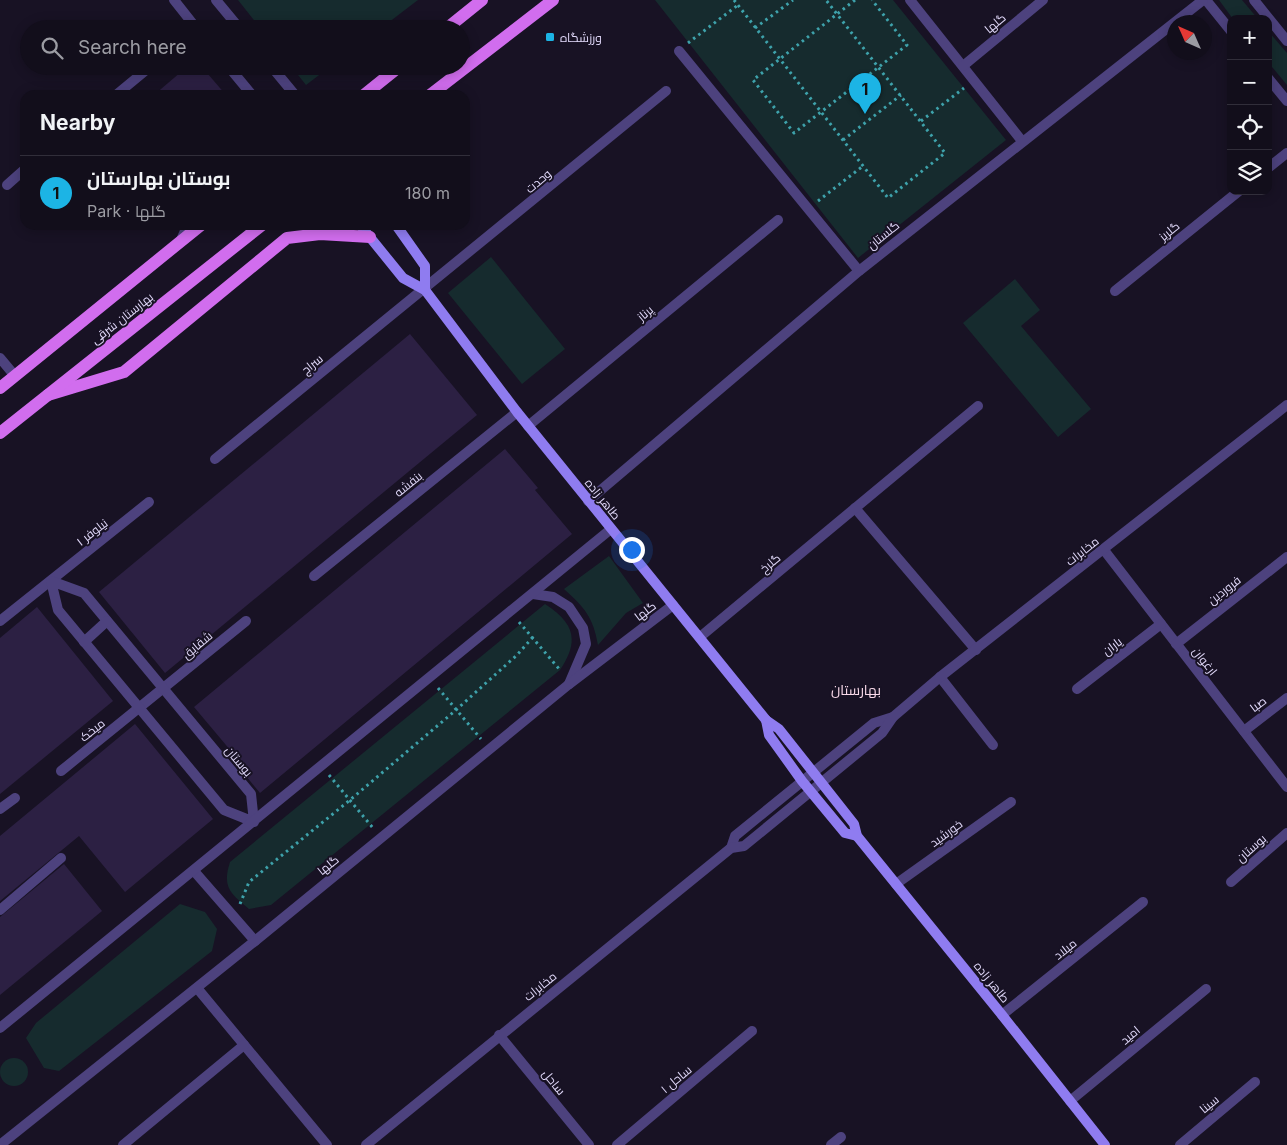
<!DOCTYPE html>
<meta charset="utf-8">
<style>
:root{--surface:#120e1b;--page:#1f1c28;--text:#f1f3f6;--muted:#9c9ca3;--line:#312e3a;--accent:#1cb4e5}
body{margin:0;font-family:Inter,Cairo,sans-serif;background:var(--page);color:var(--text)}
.controls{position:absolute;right:15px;top:15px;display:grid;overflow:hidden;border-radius:10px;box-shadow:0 2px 12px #0003}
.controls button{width:45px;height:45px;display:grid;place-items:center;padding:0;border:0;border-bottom:1px solid var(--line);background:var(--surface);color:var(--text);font:25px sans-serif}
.compass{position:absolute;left:1167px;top:15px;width:45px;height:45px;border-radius:50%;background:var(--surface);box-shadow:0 2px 12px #0003;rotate:315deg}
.you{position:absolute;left:631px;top:549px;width:18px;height:18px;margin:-12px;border:4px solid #fff;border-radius:50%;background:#1a73e8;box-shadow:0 0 0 8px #1a73e833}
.badge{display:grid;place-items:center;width:32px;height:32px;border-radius:50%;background:var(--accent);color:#111;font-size:16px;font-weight:700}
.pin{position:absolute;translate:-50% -41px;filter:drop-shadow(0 1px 2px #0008)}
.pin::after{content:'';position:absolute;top:26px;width:18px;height:15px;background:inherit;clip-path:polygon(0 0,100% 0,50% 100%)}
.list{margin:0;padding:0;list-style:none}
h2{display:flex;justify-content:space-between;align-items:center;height:65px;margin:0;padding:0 20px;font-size:21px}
h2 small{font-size:16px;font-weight:400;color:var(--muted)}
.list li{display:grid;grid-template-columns:32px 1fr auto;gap:15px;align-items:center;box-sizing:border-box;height:75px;padding:0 20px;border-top:1px solid var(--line)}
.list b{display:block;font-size:19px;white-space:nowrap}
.list p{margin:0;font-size:16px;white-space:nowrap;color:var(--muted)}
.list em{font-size:16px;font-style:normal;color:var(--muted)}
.icon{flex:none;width:28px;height:28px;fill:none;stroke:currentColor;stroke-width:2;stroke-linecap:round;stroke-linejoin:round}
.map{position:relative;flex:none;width:1287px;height:1145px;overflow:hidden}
.search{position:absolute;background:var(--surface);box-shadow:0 2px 12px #0003;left:20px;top:20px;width:450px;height:55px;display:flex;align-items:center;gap:12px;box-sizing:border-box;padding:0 18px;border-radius:28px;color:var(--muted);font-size:19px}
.panel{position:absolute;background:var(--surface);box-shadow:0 2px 12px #0003;left:20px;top:90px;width:450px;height:140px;border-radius:15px}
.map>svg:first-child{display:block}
.green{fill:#162b2e}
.building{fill:#2c2043}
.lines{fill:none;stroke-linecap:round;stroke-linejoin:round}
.path{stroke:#3ea2ab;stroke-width:3;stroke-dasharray:2.5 4;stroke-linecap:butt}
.service{stroke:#4d427e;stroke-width:9}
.minor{stroke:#4d427e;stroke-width:10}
.tertiary{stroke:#4d427e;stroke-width:10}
.secondary{stroke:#8f7cf0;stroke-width:10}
.primary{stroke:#d16dee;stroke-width:12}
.poi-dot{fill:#1cb4e5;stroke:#181224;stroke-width:2}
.labels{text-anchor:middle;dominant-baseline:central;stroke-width:4;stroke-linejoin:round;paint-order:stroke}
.street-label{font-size:12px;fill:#e2dafb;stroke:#181224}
.poi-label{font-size:12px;fill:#e2dafb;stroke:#181224;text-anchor:start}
.neighbourhood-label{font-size:14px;fill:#fbdbeb;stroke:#181224}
</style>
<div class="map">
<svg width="1287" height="1145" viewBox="0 0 1287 1145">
<rect width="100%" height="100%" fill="#181224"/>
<g class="green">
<path d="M238 0H418L380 29H261Z"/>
<path d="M655 0H893L1006 140 858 258Z"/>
<path d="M1219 0H1242L1258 19H1233Z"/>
<path d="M1268 31 1287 53V85L1268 62Z"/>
<path d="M291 66H331L306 85Z"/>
<path d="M491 257 565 349 522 384 448 293Z"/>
<path d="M1015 279 1040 310 1021 326 1091 409 1058 437 963 323Z"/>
<path d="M609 556 643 603 626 613 598 645C593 617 585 608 564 589Z"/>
<path d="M545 604C574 623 580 640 560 670L271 905 249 909C230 893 222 887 230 862Z"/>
<path d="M180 904 205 912 217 929 212 951 59 1071 44 1068 26 1038 36 1023Z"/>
<circle cx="14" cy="1072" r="14"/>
</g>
<g class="building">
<path d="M188 66H201L226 95H154Z"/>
<path d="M410 334 477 415 165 673 99 592Z"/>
<path d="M505 449 538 488 535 490 572 534 260 793 228 754 231 751 194 707Z"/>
<path d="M37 607 113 701 0 794V638Z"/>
<path d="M135 724 213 819 125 892 79 836 0 901V836Z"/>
<path d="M64 864 102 911 0 995V917Z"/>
</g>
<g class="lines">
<g class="path">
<path d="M734 0 888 198 945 153 826 0"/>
<path d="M855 0 753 80 794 133 907 45 872 0"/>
<path d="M755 28 793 0"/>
<path d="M688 43 738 5"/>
<path d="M921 121 964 88"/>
<path d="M843 140 901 95"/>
<path d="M818 201 863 166"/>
<path d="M519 622 560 670"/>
<path d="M438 688 481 739"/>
<path d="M329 775 373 828"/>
<path d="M240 904 249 882 350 800 456 710 517 655 533 637"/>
</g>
<path class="service" d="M180 241 187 225"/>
<g class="minor">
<path d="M910 0 1022 141"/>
<path d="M1206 0 1231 31"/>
<path d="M1254 0 1287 41"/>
<path d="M679 51 859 271"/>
<path d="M963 66 1043 0"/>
<path d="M1268 78 1287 101"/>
<path d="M116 95 151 66"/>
<path d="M1268 168 1287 153"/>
<path d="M7 185 25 169"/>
<path d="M1115 291 1239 191"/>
<path d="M0 358 15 376"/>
<path d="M528 426 778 220"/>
<path d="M215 459 666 91"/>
<path d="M588 501 859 271 1203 0"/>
<path d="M855 508 976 650"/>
<path d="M1104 550 1287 787"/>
<path d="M314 576 517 412"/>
<path d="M0 621 149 502"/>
<path d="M700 637 978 406"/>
<path d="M1176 644 1287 557"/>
<path d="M940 677 993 745"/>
<path d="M1077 689 1161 624"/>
<path d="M1244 731 1287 698"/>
<path d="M61 771 246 621"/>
<path d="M0 809 15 798"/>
<path d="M1231 882 1287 833"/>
<path d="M896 884 1011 802"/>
<path d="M0 910 61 858"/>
<path d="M197 988 327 1145"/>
<path d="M1002 1015 1143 902"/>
<path d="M499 1035 589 1145"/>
<path d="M1070 1101 1206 989"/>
<path d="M123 1145 244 1045"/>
<path d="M617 1145 752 1031"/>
<path d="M831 1145 841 1137"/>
<path d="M1180 1145 1255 1082"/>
</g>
<g class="tertiary">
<path d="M174 0 197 29"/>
<path d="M216 0 240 29"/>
<path d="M228 66 252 95"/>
<path d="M271 66 295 95"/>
<path d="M51 581 84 593 251 794 254 822 224 810 58 610Z"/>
<path d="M533 594 553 597 569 607 583 628 586 644 569 684"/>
<path d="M84 642 107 621"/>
<path d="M731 848 735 836 874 723 893 717"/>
<path d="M194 871 255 941"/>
<path d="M0 1028 611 529"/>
<path d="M0 1145 255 941 568 685 673 605"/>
<path d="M366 1145 731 848 744 846 882 733 893 717 940 677 1287 405"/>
</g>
<g class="secondary">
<path d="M360 225 403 278 425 290 517 412 766 720 779 729 854 824 857 836 1002 1015 1105 1145"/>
<path d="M396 225 425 266V290"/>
<path d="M766 720 769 735 802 781 845 833 857 836"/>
</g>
<g class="primary">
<path d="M446 29 482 0"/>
<path d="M364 95 400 66"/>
<path d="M430 95 553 0"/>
<path d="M0 388 201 225"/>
<path d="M48 395 124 372 287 238 320 234 370 237"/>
<path d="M0 433 262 225"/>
</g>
</g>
<rect class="poi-dot" x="545" y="32" width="10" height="10" rx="2.5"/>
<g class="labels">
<g class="street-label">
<text transform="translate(995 23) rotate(-40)">گلها</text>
<text transform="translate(538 181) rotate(-40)">وحدت</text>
<text transform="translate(1169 231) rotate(-39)">گلریز</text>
<text transform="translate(883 235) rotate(-39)">گلستان</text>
<text transform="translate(645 313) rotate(-40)">پرناز</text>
<text transform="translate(122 318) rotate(-38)">بهارستان شرقی</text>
<text transform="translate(312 364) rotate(-39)">سراج</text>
<text transform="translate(408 484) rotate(-39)">بنفشه</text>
<text transform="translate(603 499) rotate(51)">طاهر زاده</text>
<text transform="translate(92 532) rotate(-38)">نیلوفر ۱</text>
<text transform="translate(1082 551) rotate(-38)">مخابرات</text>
<text transform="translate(770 563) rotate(-40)">گلرخ</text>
<text transform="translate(1224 590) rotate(-38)">فروردین</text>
<text transform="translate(645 611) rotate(-37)">گلها</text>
<text transform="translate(197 645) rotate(-40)">شقایق</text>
<text transform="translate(1112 646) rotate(-37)">یاران</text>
<text transform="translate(1205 661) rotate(52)">ارغوان</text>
<text transform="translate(1258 704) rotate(-37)">صبا</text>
<text transform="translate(92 730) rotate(-38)">میخک</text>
<text transform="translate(239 761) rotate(50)">بوستان</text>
<text transform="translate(946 833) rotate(-36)">خورشید</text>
<text transform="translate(1251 848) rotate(-41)">بوستان</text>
<text transform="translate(328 865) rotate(-39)">گلها</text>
<text transform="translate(1065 949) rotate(-38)">میلاد</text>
<text transform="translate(992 982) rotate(51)">طاهر زاده</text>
<text transform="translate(540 986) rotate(-39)">مخابرات</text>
<text transform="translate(1130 1035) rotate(-40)">امید</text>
<text transform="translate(676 1079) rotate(-40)">ساحل ۱</text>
<text transform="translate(554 1082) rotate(51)">ساحل</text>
<text transform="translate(1209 1104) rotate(-40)">سینا</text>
</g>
<g class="poi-label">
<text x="560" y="37">ورزشگاه</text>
</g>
<g class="neighbourhood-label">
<text x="856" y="689">بهارستان</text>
</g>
</g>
</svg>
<div class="controls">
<button>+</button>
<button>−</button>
<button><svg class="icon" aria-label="locate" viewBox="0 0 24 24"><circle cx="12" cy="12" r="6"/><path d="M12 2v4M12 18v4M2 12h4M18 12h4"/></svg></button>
<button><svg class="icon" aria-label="layers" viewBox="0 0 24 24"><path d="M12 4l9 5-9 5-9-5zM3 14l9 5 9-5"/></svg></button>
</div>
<svg class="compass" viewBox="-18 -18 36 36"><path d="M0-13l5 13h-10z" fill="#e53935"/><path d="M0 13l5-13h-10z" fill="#9c9ca3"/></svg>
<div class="you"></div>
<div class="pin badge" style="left:865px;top:114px">1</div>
<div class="search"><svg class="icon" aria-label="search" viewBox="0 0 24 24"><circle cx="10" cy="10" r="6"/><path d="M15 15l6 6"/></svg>Search here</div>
<section class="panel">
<h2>Nearby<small></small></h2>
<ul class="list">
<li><span class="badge">1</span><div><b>بوستان بهارستان</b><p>Park · گلها</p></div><em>180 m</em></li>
</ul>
</section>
</div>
